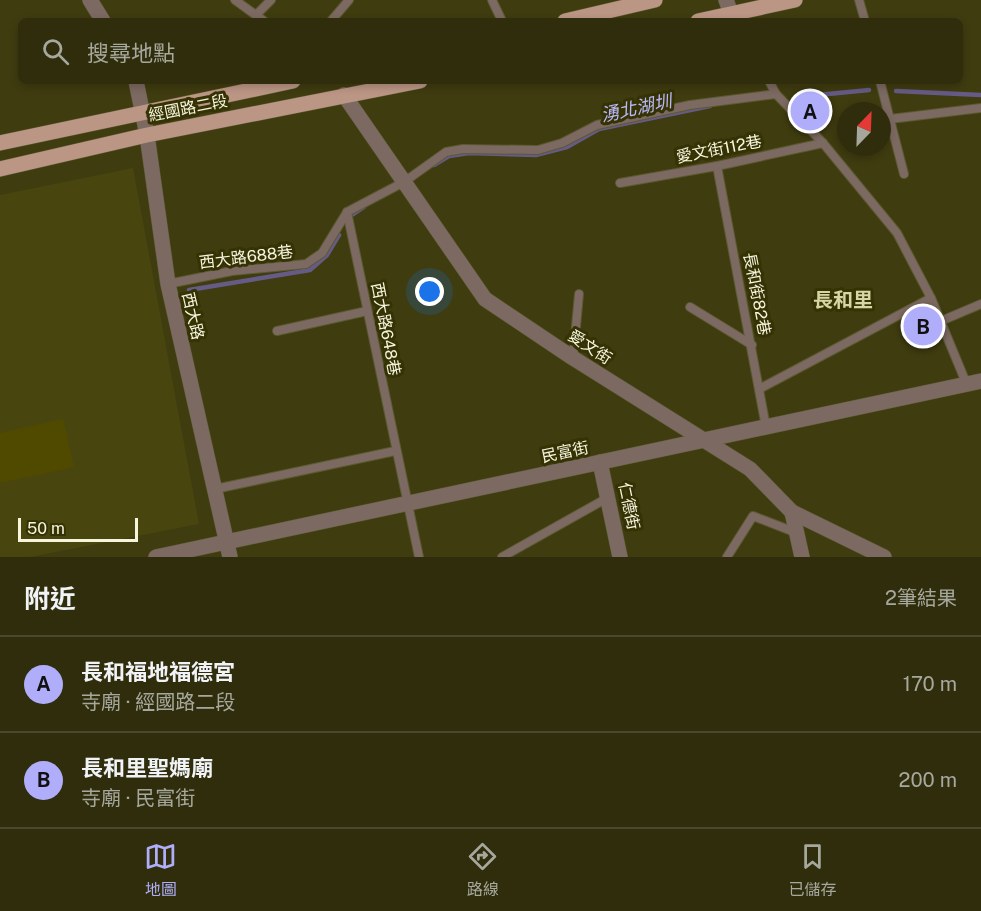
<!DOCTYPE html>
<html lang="zh-TW">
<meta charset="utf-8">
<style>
:root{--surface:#2f2d0c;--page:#3b391a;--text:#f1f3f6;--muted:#a7a89d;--line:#4a492d;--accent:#b0aefa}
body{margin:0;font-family:"Public Sans","Noto Sans TC",sans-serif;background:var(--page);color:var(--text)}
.compass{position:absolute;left:837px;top:102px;width:54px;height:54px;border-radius:50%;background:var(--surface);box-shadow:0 3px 9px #0003;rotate:23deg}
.scale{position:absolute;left:18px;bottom:15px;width:120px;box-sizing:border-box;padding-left:6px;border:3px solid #f5f4dd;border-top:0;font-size:16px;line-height:21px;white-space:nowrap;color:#f5f4dd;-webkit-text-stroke:4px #353204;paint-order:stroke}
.you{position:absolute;left:430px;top:292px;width:21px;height:21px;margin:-15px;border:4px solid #fff;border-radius:50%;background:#1a73e8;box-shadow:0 0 0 9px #1a73e833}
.badge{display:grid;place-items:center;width:39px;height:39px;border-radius:50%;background:var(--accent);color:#111;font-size:20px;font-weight:700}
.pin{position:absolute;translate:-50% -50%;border:3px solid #fff;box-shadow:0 2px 6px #0006}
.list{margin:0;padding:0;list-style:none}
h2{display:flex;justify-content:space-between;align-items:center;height:78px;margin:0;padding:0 24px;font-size:26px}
h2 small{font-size:20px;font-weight:400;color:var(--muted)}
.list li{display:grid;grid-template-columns:39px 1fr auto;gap:18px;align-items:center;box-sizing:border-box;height:96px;padding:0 24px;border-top:2px solid var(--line)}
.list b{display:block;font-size:22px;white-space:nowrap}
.list p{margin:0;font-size:20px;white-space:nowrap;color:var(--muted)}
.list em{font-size:20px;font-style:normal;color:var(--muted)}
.icon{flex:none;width:33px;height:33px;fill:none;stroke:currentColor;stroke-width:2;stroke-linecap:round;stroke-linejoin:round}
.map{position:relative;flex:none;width:981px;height:557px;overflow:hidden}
.search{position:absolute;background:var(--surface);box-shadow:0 3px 9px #0003;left:18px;right:18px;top:18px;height:66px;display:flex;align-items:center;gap:15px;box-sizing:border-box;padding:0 21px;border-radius:9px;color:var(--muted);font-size:22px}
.sheet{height:270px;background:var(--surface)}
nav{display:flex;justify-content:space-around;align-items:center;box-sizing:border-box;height:84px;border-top:2px solid var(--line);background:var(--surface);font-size:16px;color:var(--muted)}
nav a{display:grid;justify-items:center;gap:3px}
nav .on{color:var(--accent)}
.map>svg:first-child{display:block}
.built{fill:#49450f}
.green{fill:#504a00}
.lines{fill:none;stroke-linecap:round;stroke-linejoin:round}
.stream{stroke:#655b86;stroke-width:4.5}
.service-casing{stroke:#5c5931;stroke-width:10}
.minor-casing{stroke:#5c5931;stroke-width:16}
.tertiary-casing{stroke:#5c5931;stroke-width:16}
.primary-casing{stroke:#5c5931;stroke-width:16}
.service{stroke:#7c6961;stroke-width:8}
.minor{stroke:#7c6961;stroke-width:15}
.tertiary{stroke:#7c6961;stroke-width:15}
.primary{stroke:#bc9685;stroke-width:15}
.labels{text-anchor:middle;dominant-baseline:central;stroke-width:6;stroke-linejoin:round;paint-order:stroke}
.street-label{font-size:16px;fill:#f5f4dd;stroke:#353204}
.water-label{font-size:18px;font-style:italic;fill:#b9b8f7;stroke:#353204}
.quarter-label{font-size:20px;font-weight:bold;fill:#d7d5a6;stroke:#353204}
</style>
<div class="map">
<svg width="981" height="557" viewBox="0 0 981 557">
<rect width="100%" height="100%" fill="#3f3c10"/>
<path class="built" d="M133 168 199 524 30 557H0V195Z"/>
<path class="green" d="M63 419 74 467 0 483V433Z"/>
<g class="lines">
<g class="stream">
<path d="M896 91 981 95"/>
<path d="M797 97 869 90"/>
<path d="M434 165 449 156 469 153 536 155 567 147 599 129 710 106"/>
<path d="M352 215 364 207"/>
<path d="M189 290 310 270 327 255 339 235"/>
</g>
<g class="service-casing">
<g id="service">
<path d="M235 0 264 21"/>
<path d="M492 0 502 21"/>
<path d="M859 0 865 21"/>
<path d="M257 14 271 0"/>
<path d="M331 21 349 0"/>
<path d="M769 81 776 94 823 143 897 233 931 298 967 385"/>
<path d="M880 81 904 174"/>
<path d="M890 119 981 108"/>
<path d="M717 166 766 427"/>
<path d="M620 183 717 166 823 143"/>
<path d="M347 212 419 557"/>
<path d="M168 284 232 271 306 264 322 253 347 212 404 182 446 152 463 149 538 150 562 143 597 125 690 105 776 94"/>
<path d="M690 307 752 345"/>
<path d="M941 321 981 304"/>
<path d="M277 331 367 311"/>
<path d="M573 358 579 294"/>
<path d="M761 388 931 298"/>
<path d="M215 489 395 451"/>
<path d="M502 557 609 497"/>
<path d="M727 557 753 516 797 533"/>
</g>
</g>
<g class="minor-casing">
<g id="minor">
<path d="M726 0 731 13"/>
<path d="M344 95 485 299 573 358 750 469 792 512 884 557"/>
<path d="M600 462 620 557"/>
<path d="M792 512 802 557"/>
<path d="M156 557 981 381"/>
</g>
</g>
<g class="tertiary-casing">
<g id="tertiary">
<path d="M90 0 103 21"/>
<path d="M136 81 147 135 168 284 230 557"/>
</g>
</g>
<g class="primary-casing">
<g id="primary">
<path d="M565 21 655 0"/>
<path d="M698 21 795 0"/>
<path d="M0 143 293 81"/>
<path d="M0 169 147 135 420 81"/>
</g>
</g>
<use href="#service" class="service"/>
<use href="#minor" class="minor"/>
<use href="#tertiary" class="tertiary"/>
<use href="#primary" class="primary"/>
</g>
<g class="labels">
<g class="street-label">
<text transform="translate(188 108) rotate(-11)">經國路二段</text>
<text transform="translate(719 149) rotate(-11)">愛文街112巷</text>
<text transform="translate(246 257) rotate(-7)">西大路688巷</text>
<text transform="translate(757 294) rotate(79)">長和街82巷</text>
<text transform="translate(193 316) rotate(77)">西大路</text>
<text transform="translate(386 329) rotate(79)">西大路648巷</text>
<text transform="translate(590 347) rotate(33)">愛文街</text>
<text transform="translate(565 452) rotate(-12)">民富街</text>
<text transform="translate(629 506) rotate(78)">仁德街</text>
</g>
<g class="water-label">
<text transform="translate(636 108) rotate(-12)">湧北湖圳</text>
</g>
<g class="quarter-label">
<text x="843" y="300">長和里</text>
</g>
</g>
</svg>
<svg class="compass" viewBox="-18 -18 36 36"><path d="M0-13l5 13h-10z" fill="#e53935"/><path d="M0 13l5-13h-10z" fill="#a7a89d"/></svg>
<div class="scale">50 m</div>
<div class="you"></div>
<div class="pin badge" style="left:810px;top:111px">A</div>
<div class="pin badge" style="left:923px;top:326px">B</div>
<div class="search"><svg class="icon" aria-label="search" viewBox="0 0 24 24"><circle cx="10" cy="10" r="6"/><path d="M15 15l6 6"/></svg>搜尋地點</div>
</div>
<section class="sheet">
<h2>附近<small>2筆結果</small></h2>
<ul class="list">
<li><span class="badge">A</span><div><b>長和福地福德宮</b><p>寺廟 · 經國路二段</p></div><em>170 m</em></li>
<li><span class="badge">B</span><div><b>長和里聖媽廟</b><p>寺廟 · 民富街</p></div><em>200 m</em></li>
</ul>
</section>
<nav>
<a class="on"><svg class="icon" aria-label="map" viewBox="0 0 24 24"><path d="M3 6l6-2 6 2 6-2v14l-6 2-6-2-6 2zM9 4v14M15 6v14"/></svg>地圖</a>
<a><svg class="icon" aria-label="directions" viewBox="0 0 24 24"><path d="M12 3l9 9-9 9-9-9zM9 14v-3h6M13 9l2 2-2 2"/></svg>路線</a>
<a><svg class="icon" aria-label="saved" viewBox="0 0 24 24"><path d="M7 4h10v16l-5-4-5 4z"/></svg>已儲存</a>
</nav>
